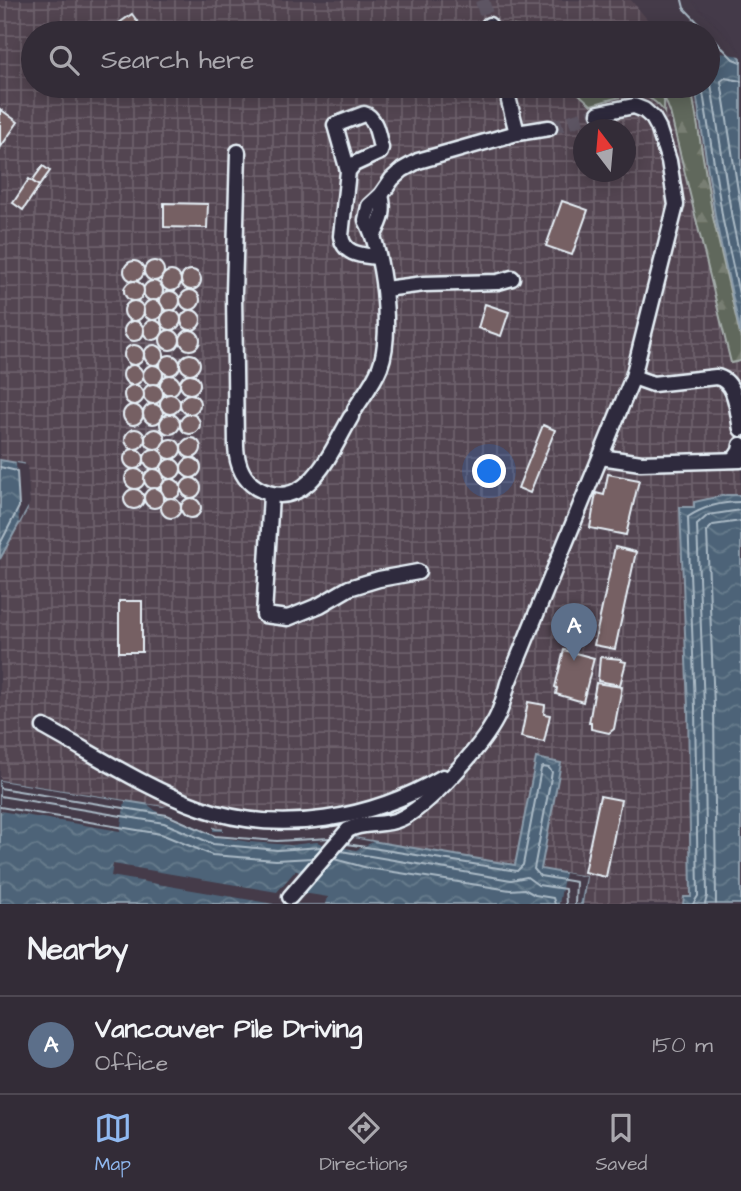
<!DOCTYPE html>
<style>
:root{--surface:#332c37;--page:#3b343f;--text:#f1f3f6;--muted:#a9a7ad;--line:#4e4852;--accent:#90b9f0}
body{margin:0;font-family:"Architects Daughter",sans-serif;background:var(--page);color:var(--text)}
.compass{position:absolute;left:573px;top:119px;width:63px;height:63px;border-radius:50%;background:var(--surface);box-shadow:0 4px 18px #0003;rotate:344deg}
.you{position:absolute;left:490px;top:472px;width:24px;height:24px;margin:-18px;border:5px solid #fff;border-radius:50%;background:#1a73e8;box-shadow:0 0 0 10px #1a73e833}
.badge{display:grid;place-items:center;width:46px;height:46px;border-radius:50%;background:var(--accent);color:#fff;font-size:23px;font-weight:700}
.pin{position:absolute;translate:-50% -58px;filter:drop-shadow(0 2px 4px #0008)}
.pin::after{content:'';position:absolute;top:37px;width:24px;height:21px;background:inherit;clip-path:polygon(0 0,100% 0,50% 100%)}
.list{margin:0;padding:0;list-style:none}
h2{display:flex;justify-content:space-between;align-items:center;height:91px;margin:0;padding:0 28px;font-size:30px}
h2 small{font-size:23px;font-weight:400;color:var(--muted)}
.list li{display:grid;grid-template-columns:46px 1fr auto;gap:21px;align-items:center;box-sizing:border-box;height:98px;padding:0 28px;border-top:2px solid var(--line)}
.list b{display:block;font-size:26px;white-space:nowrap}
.list p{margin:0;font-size:23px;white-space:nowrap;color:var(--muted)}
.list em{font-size:23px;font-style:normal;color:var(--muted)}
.icon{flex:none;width:38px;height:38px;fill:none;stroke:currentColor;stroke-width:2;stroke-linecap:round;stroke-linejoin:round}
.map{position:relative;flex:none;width:741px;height:904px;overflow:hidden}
.search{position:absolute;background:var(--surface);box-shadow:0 4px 18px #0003;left:21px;right:21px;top:21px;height:77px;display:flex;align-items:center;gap:18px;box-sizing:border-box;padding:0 24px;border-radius:38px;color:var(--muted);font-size:26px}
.sheet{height:189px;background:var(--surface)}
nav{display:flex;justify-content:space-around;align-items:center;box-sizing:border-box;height:98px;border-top:2px solid var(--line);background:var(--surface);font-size:19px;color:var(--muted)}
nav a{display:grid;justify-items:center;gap:4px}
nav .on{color:var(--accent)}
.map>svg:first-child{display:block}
.industrial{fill:url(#industrial-grid);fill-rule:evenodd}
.grass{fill:#61685b;stroke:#a4acaa;stroke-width:2}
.forest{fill:url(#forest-firs);stroke:#a4acaa;stroke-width:2}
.water{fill:url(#water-waves);stroke:#8b9cab;stroke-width:2}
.pier{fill:#443a49}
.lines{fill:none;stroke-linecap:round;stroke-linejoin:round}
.shore{stroke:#aab9c5;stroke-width:2}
.building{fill:#766064;stroke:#e8f1f8;stroke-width:2}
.minor-tunnel{stroke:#5d5563;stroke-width:14;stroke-dasharray:14 7;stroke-linecap:butt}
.minor-casing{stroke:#e8f1f8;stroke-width:19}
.minor{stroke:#2f2a3d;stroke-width:14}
</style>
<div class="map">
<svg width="741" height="904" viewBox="0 0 741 904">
<defs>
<pattern id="industrial-grid" width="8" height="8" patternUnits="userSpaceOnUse" patternTransform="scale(1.75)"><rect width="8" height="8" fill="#534551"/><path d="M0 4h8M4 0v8" fill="none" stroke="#6c606b"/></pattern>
<pattern id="forest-firs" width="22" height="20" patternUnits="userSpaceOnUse" patternTransform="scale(1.75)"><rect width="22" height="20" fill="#61685b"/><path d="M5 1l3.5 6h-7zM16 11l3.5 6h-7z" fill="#787e73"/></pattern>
<pattern id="water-waves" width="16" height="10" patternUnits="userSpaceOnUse" patternTransform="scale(1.75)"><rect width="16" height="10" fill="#4d6478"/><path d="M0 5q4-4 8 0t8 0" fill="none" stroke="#677b8c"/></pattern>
</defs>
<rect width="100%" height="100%" fill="#443a49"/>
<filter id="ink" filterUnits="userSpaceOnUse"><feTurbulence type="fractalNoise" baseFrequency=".0143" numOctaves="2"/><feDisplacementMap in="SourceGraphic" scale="14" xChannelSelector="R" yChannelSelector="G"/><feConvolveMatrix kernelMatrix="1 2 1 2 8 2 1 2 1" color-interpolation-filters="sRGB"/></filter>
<g filter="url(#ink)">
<path class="industrial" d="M0 0H635L663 33H33V86H695L716 222 741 335V495H726L694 503V507H680L688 708 691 898 684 897 683 904H582L585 877 348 837 278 834 0 811V559L27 509 24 464 0 460ZM584 130H626V172H584Z"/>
<g class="grass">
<path d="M507 25 576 33H503V28Z"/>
<path d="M570 86H659L664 101V112C646 84 617 98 591 105Z"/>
</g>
<path class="forest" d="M660 86H691L713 217 741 339V361L731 363 670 112Z"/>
<g class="water">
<path d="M708 33 724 38 741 58V335L716 222 695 86H708Z"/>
<path d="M0 460 24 464 27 509 0 559Z"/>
<path d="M726 495H741V904H683L684 897H691L688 708 680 507H694V502Z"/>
<path d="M536 758 561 763 541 869 586 877 582 904H0V781L169 808 216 829 348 837 515 865Z"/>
</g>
<g class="pier">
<path d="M631 0H691L726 36 741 53V56L708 51V33H659Z"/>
<path d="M16 463 27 465 30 503 19 523Z"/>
<path d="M0 781 125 801 120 831 0 811Z"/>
<path d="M147 804 163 807 171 805 213 824V831H223V826L278 831 335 827 337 830 340 828 349 834V837L373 842 356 850 340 847 303 893 328 897 326 904H274L111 876 113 864 277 892 296 870 301 874 325 845 317 842 291 845 250 842 218 837 160 814Z"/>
<path d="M565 873 586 877 580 904H559Z"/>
</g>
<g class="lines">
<g class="shore">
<path d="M682 0 684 8 733 59 741 62"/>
<path d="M708 77 711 84 732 219 741 262"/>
<path d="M741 81 725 78 721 81 741 210"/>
<path d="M702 86 723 221 741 303"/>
<path d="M0 467 17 471 19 507 0 544"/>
<path d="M0 788 167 815 215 836 277 841 330 838"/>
<path d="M0 796 164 823 213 844 277 850 322 847"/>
<path d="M0 807 161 834 212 855 276 860 312 858"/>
<path d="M347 844 517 871 523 865 541 769 543 767 549 768 552 772 534 869 540 876 576 882 575 904"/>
<path d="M341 851 511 880 527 877 538 885 565 889 566 904"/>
<path d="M334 859 368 868 510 890 524 889 535 895 553 898 555 904"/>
<path d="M693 904 698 896 695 708 688 517C703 507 721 502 741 502"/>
<path d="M705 904 707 896 704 708 697 525 708 515 741 510"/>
<path d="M716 904 714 707 707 531 713 525 741 521"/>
</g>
</g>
<g class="building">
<path d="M132 14 146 33H105Z"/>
<path d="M0 109 18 122 0 148Z"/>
<path d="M43 166 50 171 39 186 32 181Z"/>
<path d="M29 179 39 186 23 210 13 203Z"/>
<path d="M562 201 588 210 572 255 546 246Z"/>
<path d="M164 203 208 204 207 228 164 227Z"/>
<circle cx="134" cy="271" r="10"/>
<circle cx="154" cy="271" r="10"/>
<circle cx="191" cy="280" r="10"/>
<circle cx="171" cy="281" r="10"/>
<circle cx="153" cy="291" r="10"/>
<circle cx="134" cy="291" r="10"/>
<circle cx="190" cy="300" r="10"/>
<circle cx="170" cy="301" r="10"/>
<circle cx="153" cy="310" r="10"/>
<circle cx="134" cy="311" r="10"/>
<path d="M485 304 509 312 501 336 478 328Z"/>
<circle cx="191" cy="320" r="10"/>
<circle cx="171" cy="320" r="10"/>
<circle cx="153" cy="330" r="10"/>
<circle cx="134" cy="331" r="10"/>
<circle cx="170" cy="340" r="10"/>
<circle cx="190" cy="340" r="10"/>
<circle cx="134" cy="355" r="10"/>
<circle cx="154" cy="355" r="10"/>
<circle cx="190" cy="364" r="10"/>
<circle cx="170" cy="365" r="10"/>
<circle cx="133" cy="375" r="10"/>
<circle cx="153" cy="375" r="10"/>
<circle cx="190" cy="384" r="10"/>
<circle cx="170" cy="385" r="10"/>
<circle cx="153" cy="394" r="10"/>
<circle cx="134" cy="395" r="10"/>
<circle cx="190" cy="404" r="10"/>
<circle cx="170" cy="404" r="10"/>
<circle cx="153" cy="414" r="10"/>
<circle cx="133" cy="415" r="10"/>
<circle cx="190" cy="424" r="10"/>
<circle cx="170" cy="424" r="10"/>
<path d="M543 425 555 430 530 493 518 488Z"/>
<circle cx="135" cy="439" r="10"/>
<circle cx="155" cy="439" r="10"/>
<circle cx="191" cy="448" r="10"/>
<circle cx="171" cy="449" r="10"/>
<circle cx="154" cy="459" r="10"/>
<circle cx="134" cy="459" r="10"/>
<circle cx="191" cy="468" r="10"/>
<circle cx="171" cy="469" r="10"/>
<circle cx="135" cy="479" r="10"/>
<circle cx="154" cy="479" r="10"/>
<path d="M608 474 639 480 626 535 590 528 596 493 604 495Z"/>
<circle cx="191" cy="488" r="10"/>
<circle cx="171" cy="489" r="10"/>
<circle cx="154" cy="498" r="10"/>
<circle cx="134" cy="499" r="10"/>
<circle cx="171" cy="508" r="10"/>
<circle cx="191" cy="508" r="10"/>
<path d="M615 547 636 552 615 649 594 645Z"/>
<rect x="119" y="601" width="23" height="51"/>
<path d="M564 650 594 658 583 702 556 694 557 688 555 687Z"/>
<path d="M600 657 621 659V661L626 662 620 685 598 681Z"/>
<path d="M596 683 622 687 614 729 609 733 591 729V723H589Z"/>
<path d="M528 702 545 705 544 714 550 715 544 742 521 737Z"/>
<path d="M600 796 621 800 606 877 584 872Z"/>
</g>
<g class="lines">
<g class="minor-tunnel">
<path d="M482 0 489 25"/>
<path d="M505 86 509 101"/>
<path d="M549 128 599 113"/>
</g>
<g class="minor-casing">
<g id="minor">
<path d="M489 25 491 33"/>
<path d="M509 101 517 133"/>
<path d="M238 152 234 293 236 447C237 464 242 479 257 488 307 516 331 451 351 417"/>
<path d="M348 171 335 125 364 114C376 117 378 136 381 148L380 152 354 164 348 171 341 236C344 255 361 255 377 257"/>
<path d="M374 234C382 220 385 211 381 195"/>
<path d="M385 289 424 284 498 282 512 278"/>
<path d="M633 377 653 384 716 377C737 380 737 411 741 429"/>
<path d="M355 409C363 396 374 382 380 367 393 334 383 250 366 220L369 206 381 195 392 179 402 170 418 161 517 133 549 128"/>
<path d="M601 457 641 463 741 460"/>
<path d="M734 460 740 451 741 445"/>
<path d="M271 495 264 615 288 618 320 605 349 588 379 579 418 572"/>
<path d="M44 727C92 753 149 790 201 808 280 836 372 819 443 777"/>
<path d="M290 897 348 830C363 821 383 827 400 819 428 807 482 746 496 719 502 708 505 694 508 683L633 377 676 205 669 161 658 127 653 118 644 110 634 106 599 113"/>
</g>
</g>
<use href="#minor" class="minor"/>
</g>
</g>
</svg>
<svg class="compass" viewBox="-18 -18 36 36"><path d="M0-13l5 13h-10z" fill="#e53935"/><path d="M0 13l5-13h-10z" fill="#a9a7ad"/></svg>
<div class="you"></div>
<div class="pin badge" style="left:574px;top:661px;background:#5c6f8a">A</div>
<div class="search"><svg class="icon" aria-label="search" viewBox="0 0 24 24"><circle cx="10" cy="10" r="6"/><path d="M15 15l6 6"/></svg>Search here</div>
</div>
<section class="sheet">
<h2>Nearby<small></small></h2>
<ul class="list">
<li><span class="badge" style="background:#5c6f8a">A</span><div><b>Vancouver Pile Driving</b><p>Office</p></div><em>150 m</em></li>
</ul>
</section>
<nav>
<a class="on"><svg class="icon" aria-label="map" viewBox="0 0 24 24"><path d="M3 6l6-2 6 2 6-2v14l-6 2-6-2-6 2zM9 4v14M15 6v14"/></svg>Map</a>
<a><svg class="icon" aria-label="directions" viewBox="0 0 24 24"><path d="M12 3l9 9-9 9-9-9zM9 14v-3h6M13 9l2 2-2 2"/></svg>Directions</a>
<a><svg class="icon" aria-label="saved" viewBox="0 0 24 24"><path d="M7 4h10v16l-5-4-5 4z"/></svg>Saved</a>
</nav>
